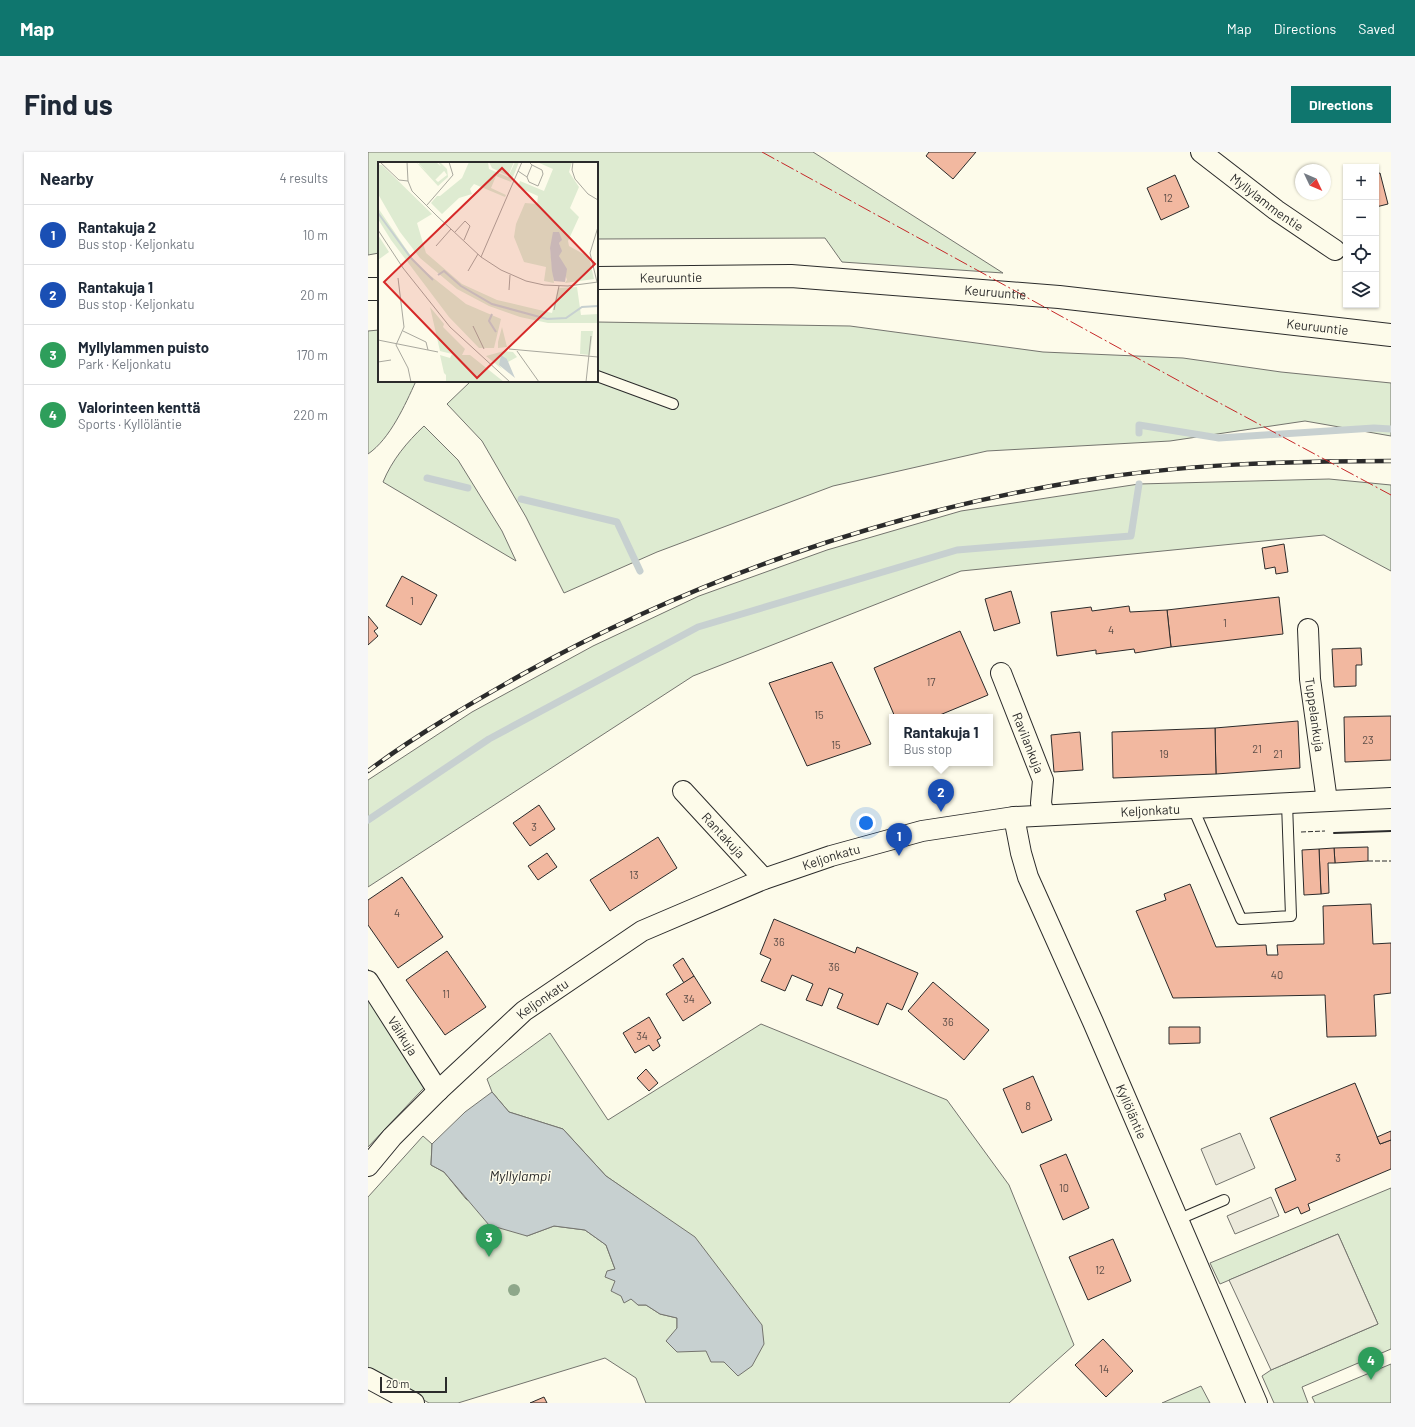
<!DOCTYPE html>
<meta charset="utf-8">
<style>
:root{--surface:#fff;--page:#f6f6f7;--text:#1f2937;--muted:#747a83;--line:#e0e1e3;--accent:#0f766e}
body{margin:0;font-family:Barlow,sans-serif;background:var(--page);color:var(--text)}
.controls{position:absolute;right:12px;top:12px;display:grid;overflow:hidden;border-radius:0px;box-shadow:0 1px 3px #0004}
.controls button{width:36px;height:36px;display:grid;place-items:center;padding:0;border:0;border-bottom:1px solid var(--line);background:var(--surface);color:var(--text);font:20px sans-serif}
.compass{position:absolute;left:927px;top:12px;width:36px;height:36px;border-radius:50%;background:var(--surface);box-shadow:0 1px 3px #0004;rotate:134deg}
.scale{position:absolute;left:12px;bottom:10px;width:67px;box-sizing:border-box;padding-left:4px;border:2px solid #2b2b2b;border-top:0;font-size:11px;line-height:14px;white-space:nowrap;color:#2b2b2b;-webkit-text-stroke:3px #fdfbea;paint-order:stroke}
.you{position:absolute;left:498px;top:671px;width:14px;height:14px;margin:-10px;border:3px solid #fff;border-radius:50%;background:#1a73e8;box-shadow:0 0 0 6px #1a73e833}
.badge{display:grid;place-items:center;width:26px;height:26px;border-radius:50%;background:var(--accent);color:#fff;font-size:13px;font-weight:700}
.pin{position:absolute;translate:-50% -33px;filter:drop-shadow(0 1px 2px #0008)}
.pin::after{content:'';position:absolute;top:21px;width:14px;height:12px;background:inherit;clip-path:polygon(0 0,100% 0,50% 100%)}
.popup{position:absolute;left:521px;top:562px;width:104px;height:52px;box-sizing:border-box;display:grid;place-content:center;border-radius:0px;background:var(--surface);filter:drop-shadow(0 1px 3px #0005);font-size:13px;white-space:nowrap;color:var(--muted)}
.popup b{font-size:15px;color:var(--text)}
.popup::after{content:'';position:absolute;left:50%;top:100%;margin-left:-8px;border:8px solid transparent;border-top-color:var(--surface)}
.list{margin:0;padding:0;list-style:none}
h2{display:flex;justify-content:space-between;align-items:center;height:52px;margin:0;padding:0 16px;font-size:17px}
h2 small{font-size:13px;font-weight:400;color:var(--muted)}
.list li{display:grid;grid-template-columns:26px 1fr auto;gap:12px;align-items:center;box-sizing:border-box;height:60px;padding:0 16px;border-top:1px solid var(--line)}
.list b{display:block;font-size:15px;white-space:nowrap}
.list p{margin:0;font-size:13px;white-space:nowrap;color:var(--muted)}
.list em{font-size:13px;font-style:normal;color:var(--muted)}
.icon{flex:none;width:22px;height:22px;fill:none;stroke:currentColor;stroke-width:2;stroke-linecap:round;stroke-linejoin:round}
.map{position:relative;flex:none;width:1023px;height:1251px;overflow:hidden;border-radius:0px}
header{display:flex;align-items:center;gap:24px;box-sizing:border-box;height:56px;padding:0 20px;background:var(--accent);color:#fff}
header strong{font-size:19px}
nav{display:flex;gap:22px;margin-inline-start:auto;font-size:14px}
.intro{display:flex;align-items:center;justify-content:space-between;box-sizing:border-box;height:96px;padding:0 24px}
h1{margin:0;font-size:28px}
.button{padding:10px 18px;border-radius:0px;background:var(--accent);color:#fff;font-size:14px;font-weight:700}
main{display:flex;gap:24px;padding:0 24px}
aside{flex:1;background:var(--surface);border-radius:0px;box-shadow:0 1px 3px #0004}
.map>svg:first-child{display:block}
.green{fill:#deebd1;stroke:#74746e}
.parking{fill:#eceadb;stroke:#74746e}
.water{fill:#c7d0d0;stroke:#74746e}
.lines{fill:none;stroke-linecap:round;stroke-linejoin:round}
.stream{stroke:#c7d0d0;stroke-width:7}
.building{fill:#f2b8a0;stroke:#2b2b2b}
.lane-casing{stroke:#2b2b2b;stroke-width:12}
.street-casing{stroke:#2b2b2b;stroke-width:22}
.highway-casing{stroke:#2b2b2b;stroke-width:24}
.lane{stroke:#fdfbea;stroke-width:10}
.street{stroke:#fdfbea;stroke-width:20}
.highway{stroke:#fdfbea;stroke-width:22}
.rail-casing{stroke:#2b2b2b;stroke-width:4.5}
.rail{stroke:#fdfbea;stroke-width:3;stroke-dasharray:9;stroke-linecap:butt}
.fence{stroke:#2b2b2b;stroke-width:1;stroke-dasharray:5 2;stroke-linecap:butt}
.wall{stroke:#2b2b2b;stroke-width:2}
.power{stroke:#c62828;stroke-width:1;stroke-dasharray:14 3 2 3;stroke-linecap:butt}
.tree{fill:#8ea78a}
.labels{text-anchor:middle;dominant-baseline:central;stroke-width:3;stroke-linejoin:round;paint-order:stroke}
.number-label{font-size:11px;fill:#5d4e48}
.street-label{font-size:13px;fill:#2b2b2b;stroke:#fdfbea}
.water-label{font-size:14px;font-style:italic;fill:#2b2b2b;stroke:#fdfbea}
.inset-river{fill:none;stroke:#c7d0d0;stroke-width:2}
.inset-road{fill:none;stroke:#a9a89e;stroke-width:1}
.view{fill:#d62828;fill-opacity:0.15;stroke:#d62828;stroke-width:2}
.inset-edge{fill:none;stroke:#2b2b2b;stroke-width:2}
</style>
<header>
<strong>Map</strong>
<nav><a>Map</a><a>Directions</a><a>Saved</a></nav>
</header>
<div class="intro"><h1>Find us</h1><a class="button">Directions</a></div>
<main>
<aside>
<h2>Nearby<small>4 results</small></h2>
<ul class="list">
<li><span class="badge" style="background:#1a4fb4">1</span><div><b>Rantakuja 2</b><p>Bus stop · Keljonkatu</p></div><em>10 m</em></li>
<li><span class="badge" style="background:#1a4fb4">2</span><div><b>Rantakuja 1</b><p>Bus stop · Keljonkatu</p></div><em>20 m</em></li>
<li><span class="badge" style="background:#2e9e5b">3</span><div><b>Myllylammen puisto</b><p>Park · Keljonkatu</p></div><em>170 m</em></li>
<li><span class="badge" style="background:#2e9e5b">4</span><div><b>Valorinteen kenttä</b><p>Sports · Kyllöläntie</p></div><em>220 m</em></li>
</ul>
</aside>
<div class="map">
<svg width="1023" height="1251" viewBox="0 0 1023 1251">
<rect width="100%" height="100%" fill="#fdfbea"/>
<g class="green">
<path d="M0 0H445L635 121 474 110 457 86 229 87V11H11V101L0 103Z"/>
<path d="M229 170 482 174 675 200 815 206 913 220 1023 231V284L937 269 802 289 619 299 465 334 289 400 196 441 158 365 114 289 79 252 103 229H229Z"/>
<path d="M11 178V229H48C37 253 22 287 0 302V179Z"/>
<path d="M56 274 90 308 134 379 148 409 15 330C24 308 39 290 56 274Z"/>
<path d="M961 327 1023 333V419L956 383 593 419 325 524 0 735V628L104 560 225 494 331 444 459 398 593 359 771 332Z"/>
<path d="M0 817 70 921 0 995Z"/>
<path d="M393 872 579 948 641 1033 706 1193 641 1251H278L268 1226 237 1206 90 1251H61L0 1217V1045L55 984 64 992 63 1013 76 1020 98 1047 159 1084 186 1074 217 1078 238 1093 247 1117V1129L270 1153H278L292 1162 309 1166V1176L356 1210 370 1224 271 1047 238 1024 195 977 141 960 124 940 119 927 182 881 240 968Z"/>
<path d="M1023 1036V1197L934 1235 940 1251H906L894 1224 903 1218 1010 1172 970 1082 852 1132 842 1111Z"/>
<path d="M1023 1212V1251H947L944 1245Z"/>
<path d="M833 1234 842 1251H794Z"/>
</g>
<g class="parking">
<path d="M872 981 887 1016 848 1033 833 997Z"/>
<path d="M903 1045 911 1064 867 1082 859 1064Z"/>
<path d="M970 1082 1010 1172 903 1218 861 1128Z"/>
</g>
<path class="water" d="M124 940 141 960 195 977 238 1024 327 1085 394 1173 396 1192 384 1214 370 1224 356 1210H343L338 1199 309 1200 298 1189 309 1176V1166L292 1162 278 1153H270L263 1147 256 1151 253 1144 243 1139 247 1129 237 1125 239 1119 247 1117 238 1093 217 1078 186 1074 159 1084 121 1073 76 1020 63 1013 64 992 97 960Z"/>
<g class="lines">
<g class="stream">
<path d="M771 281V273L851 286 1006 276 1023 277"/>
<path d="M59 326 100 336"/>
<path d="M153 347 249 370 272 419"/>
<path d="M0 668 121 587 330 475 589 398 763 384 771 332"/>
</g>
</g>
<g class="building">
<path d="M561 0H608L585 27 558 4Z"/>
<path d="M1012 21 1020 52 1008 55V22Z"/>
<path d="M807 23 821 55 793 68 779 36Z"/>
<path d="M916 392 920 420 908 422 907 415 897 417 894 396Z"/>
<path d="M34 424 69 443 53 473 18 454Z"/>
<path d="M643 439 652 471 626 479 617 447Z"/>
<path d="M911 445 915 482 803 495 799 458Z"/>
<path d="M761 454 762 460 799 458 803 495 767 501 766 497 728 502V498L689 504 683 460 723 455 724 459Z"/>
<path d="M0 464 10 476 6 479 10 484 0 493Z"/>
<path d="M592 479 620 543 567 565H527L506 516Z"/>
<path d="M993 496 994 513H988V534L966 535 964 497Z"/>
<path d="M464 510 503 592 439 614 401 531Z"/>
<path d="M1023 564V608L977 610 976 565Z"/>
<path d="M930 569 932 616 848 622 847 576Z"/>
<path d="M847 576 848 622 745 626 744 580Z"/>
<path d="M712 580 715 618 686 620 683 583Z"/>
<path d="M171 653 187 677 162 694 145 671Z"/>
<path d="M290 685 309 716 242 759 222 728Z"/>
<path d="M1000 695V709L967 711 966 696Z"/>
<path d="M966 696 967 711H960L961 741 953 742 951 697Z"/>
<path d="M951 697 953 742 936 743 934 698Z"/>
<path d="M179 701 189 715 170 728 160 714Z"/>
<path d="M34 725 75 785 30 816 0 773V748Z"/>
<path d="M822 732 848 795 898 793 899 803H910L909 793 956 792 955 754 1003 752 1005 792 1023 791V841L1006 843 1008 884 959 885 957 843 805 846 768 759 798 748 796 742Z"/>
<path d="M406 767 487 801 489 795 550 821 534 858 519 851 510 873 469 856 475 842 461 836 454 854 438 848 445 832 424 823 417 839 393 829 403 807 392 802Z"/>
<path d="M79 799 118 855 77 883 38 828Z"/>
<path d="M315 806 326 824 316 831 305 813Z"/>
<path d="M326 824 343 851 315 869 298 842Z"/>
<path d="M565 830 621 878 596 908 540 859Z"/>
<path d="M281 865 293 886 289 888 292 894 285 899 281 893 267 901 255 881Z"/>
<path d="M801 875H832V891L801 892Z"/>
<path d="M278 917 290 931 281 939 269 926Z"/>
<path d="M665 924 684 968 654 981 635 937Z"/>
<path d="M987 931 1012 992 1023 988V1017L940 1052 942 1058 933 1062 930 1055 917 1061 907 1037 928 1028 902 966Z"/>
<path d="M1023 979V988L1012 992 1009 985Z"/>
<path d="M698 1002 721 1056 695 1068 672 1013Z"/>
<path d="M745 1087 763 1129 720 1148 701 1105Z"/>
<path d="M735 1187 765 1219 738 1245 707 1213Z"/>
<path d="M176 1245 179 1251H162Z"/>
</g>
<g class="lines">
<g class="lane-casing">
<g id="lane">
<path d="M229 224 305 252"/>
<path d="M825 656 873 767 923 764 919 651"/>
<path d="M809 1068 856 1048"/>
</g>
</g>
<g class="street-casing">
<g id="street">
<path id="s1" d="M833 0 908 58 967 98"/>
<path id="s2" d="M940 477 942 527 959 649"/>
<path id="s3" d="M633 521 675 628 673 651 676 663"/>
<path id="s4" d="M315 639 396 727"/>
<path id="s5" d="M646 665 653 701 660 725 725 870 889 1251"/>
<path id="s6" d="M0 829 70 939"/>
<path id="s7" d="M0 1014 24 985 70 939 156 859 274 779 396 727 463 704 554 679 646 665 1023 646"/>
<path d="M0 1226 46 1251"/>
</g>
</g>
<g class="highway-casing">
<g id="highway">
<path id="s8" d="M229 126 423 124 691 145 1023 183"/>
<path d="M0 137H11"/>
</g>
</g>
<use href="#lane" class="lane"/>
<use href="#street" class="street"/>
<use href="#highway" class="highway"/>
<g class="rail-casing">
<path id="rail" d="M0 619C48 583 100 553 153 523 326 427 516 361 712 329 815 312 919 309 1023 309"/>
</g>
<use href="#rail" class="rail"/>
<g class="fence">
<path d="M933 680 957 679"/>
<path d="M1000 709H1023"/>
</g>
<path class="wall" d="M966 681 1023 679"/>
<path class="power" d="M394 0 833 241 1023 343"/>
</g>
<circle class="tree" cx="146" cy="1138" r="6"/>
<g class="labels">
<g class="number-label">
<text x="800" y="45">12</text>
<text x="44" y="448">1</text>
<text x="857" y="470">1</text>
<text x="743" y="477">4</text>
<text x="563" y="529">17</text>
<text x="451" y="562">15</text>
<text x="1000" y="587">23</text>
<text x="468" y="592">15</text>
<text x="889" y="596">21</text>
<text x="796" y="601">19</text>
<text x="910" y="601">21</text>
<text x="166" y="674">3</text>
<text x="266" y="722">13</text>
<text x="29" y="760">4</text>
<text x="411" y="789">36</text>
<text x="466" y="814">36</text>
<text x="909" y="822">40</text>
<text x="78" y="841">11</text>
<text x="321" y="846">34</text>
<text x="580" y="869">36</text>
<text x="274" y="883">34</text>
<text x="660" y="953">8</text>
<text x="970" y="1005">3</text>
<text x="696" y="1035">10</text>
<text x="732" y="1117">12</text>
<text x="736" y="1216">14</text>
</g>
<g class="street-label">
<text stroke="none"><textPath href="#s1" startOffset="83">Myllylammentie</textPath></text>
<text stroke="none"><textPath href="#s8" startOffset="74">Keuruuntie</textPath></text>
<text stroke="none"><textPath href="#s8" startOffset="399">Keuruuntie</textPath></text>
<text stroke="none"><textPath href="#s8" startOffset="723">Keuruuntie</textPath></text>
<text stroke="none"><textPath href="#s2" startOffset="86">Tuppelankuja</textPath></text>
<text stroke="none"><textPath href="#s3" startOffset="75">Ravilankuja</textPath></text>
<text stroke="none"><textPath href="#s7" startOffset="890">Keljonkatu</textPath></text>
<text stroke="none"><textPath href="#s4" startOffset="60">Rantakuja</textPath></text>
<text stroke="none"><textPath href="#s7" startOffset="566">Keljonkatu</textPath></text>
<text stroke="none"><textPath href="#s7" startOffset="242">Keljonkatu</textPath></text>
<text stroke="none"><textPath href="#s6" startOffset="65">Välikuja</textPath></text>
<text stroke="none"><textPath href="#s5" startOffset="318">Kyllöläntie</textPath></text>
</g>
<g class="water-label">
<text x="152" y="1023">Myllylampi</text>
</g>
</g>
<g transform="translate(10 10)">
<rect width="220" height="220" fill="#fdfbea"/>
<path d="M38 0 60 20 69 13 60 0H62L69 7 70 15 60 24ZM42 0H58L67 8 57 18 41 2ZM91 0H110L111 7 130 15 137 0H141L133 20 118 14 113 26 128 33 127 35 96 22 92 27 94 32 81 36 64 52 53 41 59 34H62L84 16ZM111 0H136L130 14 114 6ZM159 0H194L191 10 201 25 192 46 201 55 190 79 191 84 211 95 216 117 187 121 189 118 181 94 183 87 181 81 184 78 172 86 176 121 166 119 168 105 146 100 136 75 138 62 147 41 159 42 160 34 140 25 142 19 166 29 175 7ZM0 3H4L54 52 39 61 48 91 84 122 119 138 174 151 180 126 199 125 203 153 220 152V161H170L142 155 111 144 79 127 42 96 22 70 0 32ZM0 46 39 103 88 142 123 157 116 186H101L71 155 13 78 0 57ZM0 73 11 90 0 98ZM52 145 66 162 65 165 87 187 84 193H92L126 220H68V213L66 211 62 193 72 196 74 192 62 189ZM124 165 129 185 120 186V180ZM203 169H215L212 193 202 192ZM126 189 135 190 139 195 130 200 129 197 121 203 124 207 108 194Z" fill="#deebd1"/>
<path d="M175 70H181L184 78 181 81 184 89 181 94 189 107 187 120 176 119 174 109 172 86ZM123 193 129 197 137 216 121 203Z" fill="#c7d0d0"/>
<path class="inset-river" d="M0 51 33 96 55 118M60 113 66 109 83 124 114 142 169 157 188 156 204 145 220 144M114 152 111 159 118 170"/>
<path class="inset-road" d="M2 0 21 18 30 19 34 29 59 54 103 95 123 108 148 119 166 123 190 124 220 120M29 0 30 19M195 0 194 8 197 17 210 32 220 38M140 9 149 15 154 3 151 0M149 15 151 20 160 24 165 12 164 8 154 3M49 43 75 13 71 0M0 68 25 106 72 165 132 220M77 70 87 59 92 64 86 78M58 84 73 67M103 95 144 0M90 109 100 92M219 120 212 91 220 65M131 128 132 113M176 148 181 124M95 164 106 187M25 169 48 180 50 188M0 178 60 190M18 183 26 165 20 116M18 183 30 206 33 220M131 187 220 195M139 189 161 220M0 200 13 198M208 220 213 174"/>
<path class="view" d="M124 6 217 102 99 216 6 120Z"/>
<rect width="220" height="220" class="inset-edge"/>
</g>
</svg>
<div class="controls">
<button>+</button>
<button>−</button>
<button><svg class="icon" aria-label="locate" viewBox="0 0 24 24"><circle cx="12" cy="12" r="6"/><path d="M12 2v4M12 18v4M2 12h4M18 12h4"/></svg></button>
<button><svg class="icon" aria-label="layers" viewBox="0 0 24 24"><path d="M12 4l9 5-9 5-9-5zM3 14l9 5 9-5"/></svg></button>
</div>
<svg class="compass" viewBox="-18 -18 36 36"><path d="M0-13l5 13h-10z" fill="#e53935"/><path d="M0 13l5-13h-10z" fill="#747a83"/></svg>
<div class="scale">20 m</div>
<div class="you"></div>
<div class="pin badge" style="left:531px;top:704px;background:#1a4fb4">1</div>
<div class="pin badge" style="left:573px;top:660px;background:#1a4fb4">2</div>
<div class="popup"><b>Rantakuja 1</b>Bus stop</div>
<div class="pin badge" style="left:121px;top:1105px;background:#2e9e5b">3</div>
<div class="pin badge" style="left:1003px;top:1228px;background:#2e9e5b">4</div>
</div>
</main>
